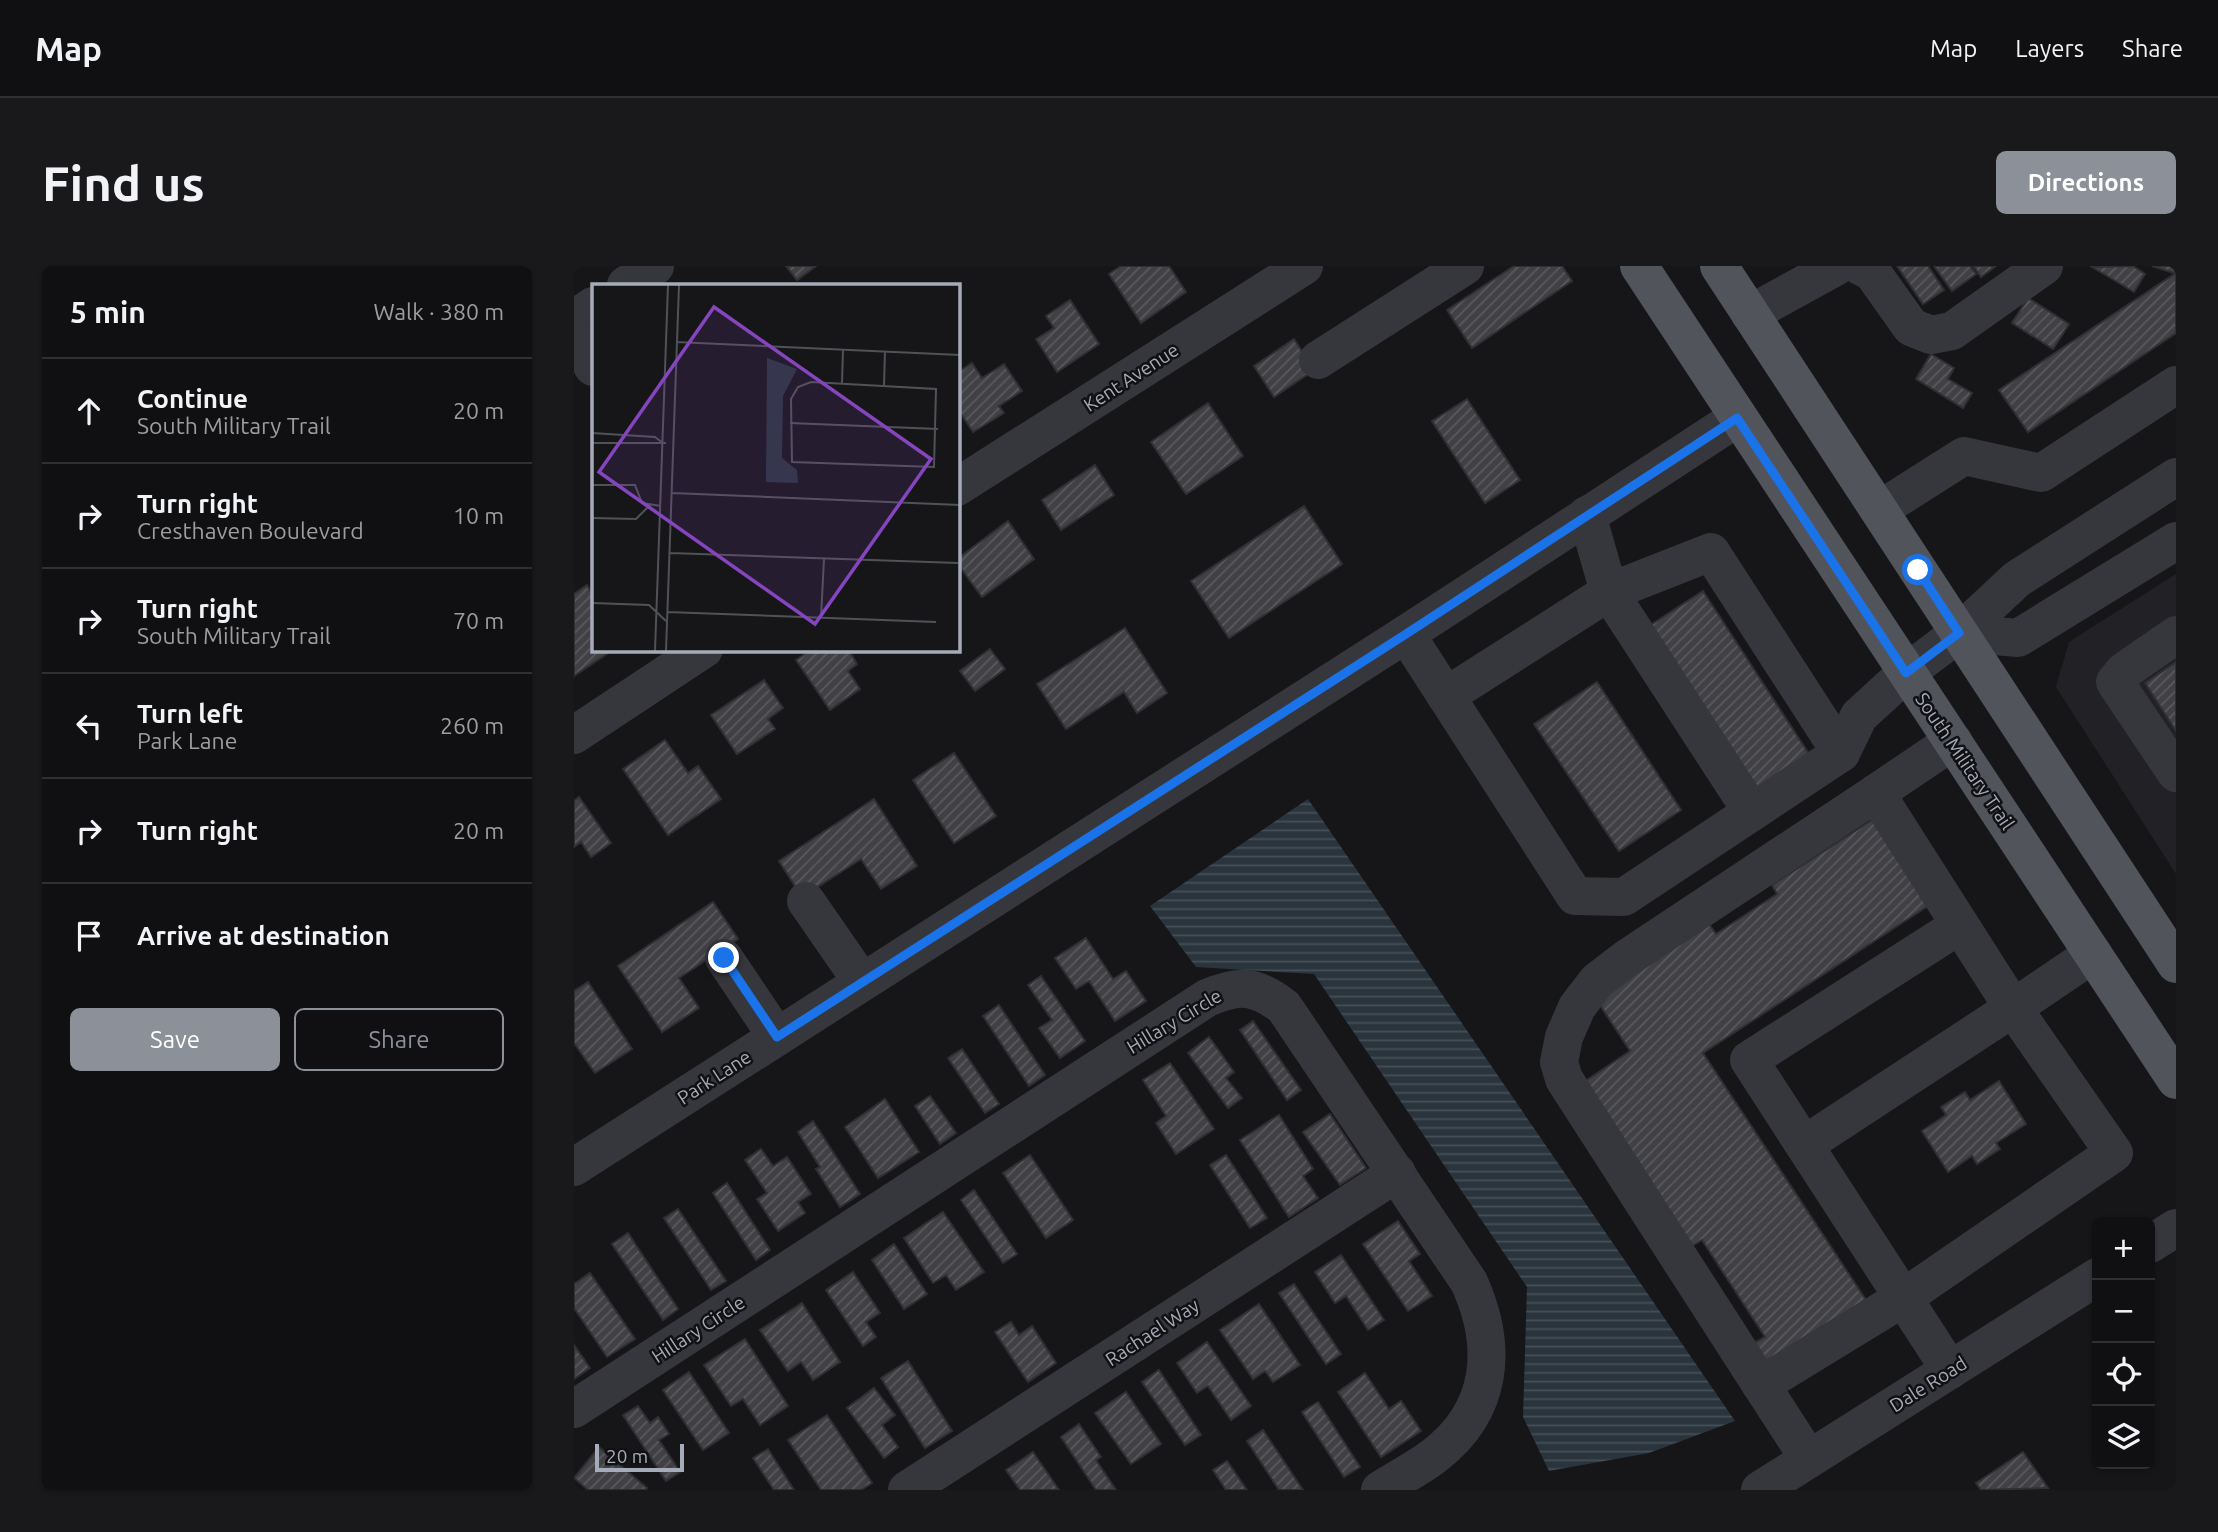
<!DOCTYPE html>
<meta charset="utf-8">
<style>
:root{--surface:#101012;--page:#19191b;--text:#f1f3f6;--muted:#9c9d9f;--line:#303032;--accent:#8c9099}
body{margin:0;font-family:Ubuntu,sans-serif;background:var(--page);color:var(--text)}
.controls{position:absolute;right:21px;bottom:21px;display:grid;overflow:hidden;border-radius:10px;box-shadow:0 2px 5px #0004}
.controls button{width:63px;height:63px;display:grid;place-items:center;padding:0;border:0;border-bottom:2px solid var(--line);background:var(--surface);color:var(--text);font:35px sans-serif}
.scale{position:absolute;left:21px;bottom:18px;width:89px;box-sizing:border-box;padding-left:7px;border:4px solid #a6abb9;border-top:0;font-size:19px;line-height:24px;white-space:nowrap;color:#a6abb9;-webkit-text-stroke:5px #111113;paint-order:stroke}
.stop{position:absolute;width:21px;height:21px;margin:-16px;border:5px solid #1a73e8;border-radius:50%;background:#fff}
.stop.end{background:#1a73e8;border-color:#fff;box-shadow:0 2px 7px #0008}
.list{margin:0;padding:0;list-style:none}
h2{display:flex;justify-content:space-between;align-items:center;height:91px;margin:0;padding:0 28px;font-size:30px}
h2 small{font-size:23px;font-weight:400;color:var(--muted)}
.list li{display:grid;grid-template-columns:46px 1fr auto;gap:21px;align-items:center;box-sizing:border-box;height:105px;padding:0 28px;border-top:2px solid var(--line)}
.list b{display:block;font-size:26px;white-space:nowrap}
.list p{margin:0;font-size:23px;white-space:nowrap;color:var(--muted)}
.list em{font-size:23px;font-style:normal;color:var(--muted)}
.actions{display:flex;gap:14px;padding:21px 28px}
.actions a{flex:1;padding:16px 0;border:2px solid var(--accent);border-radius:10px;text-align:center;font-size:24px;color:var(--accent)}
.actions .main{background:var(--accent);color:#fff}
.icon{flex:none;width:38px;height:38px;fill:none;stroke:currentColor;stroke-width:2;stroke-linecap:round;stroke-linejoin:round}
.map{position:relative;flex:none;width:1602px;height:1224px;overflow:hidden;border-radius:10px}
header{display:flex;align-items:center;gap:42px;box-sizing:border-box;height:98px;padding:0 35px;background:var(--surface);border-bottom:2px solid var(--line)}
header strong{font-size:33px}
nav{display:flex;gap:38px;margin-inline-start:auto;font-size:24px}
.intro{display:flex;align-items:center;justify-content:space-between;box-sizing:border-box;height:168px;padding:0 42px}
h1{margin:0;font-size:49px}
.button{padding:18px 32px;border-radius:10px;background:var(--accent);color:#fff;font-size:24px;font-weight:700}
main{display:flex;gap:42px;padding:0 42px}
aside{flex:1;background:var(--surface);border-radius:10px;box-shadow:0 2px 5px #0004}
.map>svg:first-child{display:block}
.built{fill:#222125}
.water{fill:url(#water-rules)}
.building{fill:url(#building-hatch);stroke:#302f34;stroke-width:2}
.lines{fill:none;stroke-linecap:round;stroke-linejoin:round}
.minor{stroke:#36373d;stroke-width:38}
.major{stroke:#52545c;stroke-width:38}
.route{stroke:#1a73e8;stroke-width:9}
.labels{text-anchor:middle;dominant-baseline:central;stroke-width:5;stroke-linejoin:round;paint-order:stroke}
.street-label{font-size:19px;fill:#a6abb9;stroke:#111113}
.inset-road{fill:none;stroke:#505258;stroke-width:2}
.view{fill:#8445be;fill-opacity:0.15;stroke:#8445be;stroke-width:3.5}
.inset-edge{fill:none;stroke:#a6abb9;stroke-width:3.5}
</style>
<header>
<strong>Map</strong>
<nav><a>Map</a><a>Layers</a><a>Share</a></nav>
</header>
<div class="intro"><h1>Find us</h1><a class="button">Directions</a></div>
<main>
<aside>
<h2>5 min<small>Walk · 380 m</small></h2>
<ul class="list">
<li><svg class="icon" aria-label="ahead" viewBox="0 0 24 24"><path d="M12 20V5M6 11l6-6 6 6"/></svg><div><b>Continue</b><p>South Military Trail</p></div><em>20 m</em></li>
<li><svg class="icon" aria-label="right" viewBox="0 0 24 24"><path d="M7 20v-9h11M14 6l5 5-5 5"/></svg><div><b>Turn right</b><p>Cresthaven Boulevard</p></div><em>10 m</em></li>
<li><svg class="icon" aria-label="right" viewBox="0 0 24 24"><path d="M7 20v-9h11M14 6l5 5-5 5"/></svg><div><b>Turn right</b><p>South Military Trail</p></div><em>70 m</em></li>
<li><svg class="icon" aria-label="left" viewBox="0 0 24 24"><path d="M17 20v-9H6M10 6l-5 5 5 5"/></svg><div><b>Turn left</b><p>Park Lane</p></div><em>260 m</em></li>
<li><svg class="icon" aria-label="right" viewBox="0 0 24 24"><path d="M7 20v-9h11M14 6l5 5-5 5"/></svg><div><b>Turn right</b></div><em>20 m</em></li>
<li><svg class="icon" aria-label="arrive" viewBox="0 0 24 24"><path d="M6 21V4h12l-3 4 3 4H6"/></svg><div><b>Arrive at destination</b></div></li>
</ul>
<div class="actions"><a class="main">Save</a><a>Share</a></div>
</aside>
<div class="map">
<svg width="1602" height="1224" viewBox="0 0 1602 1224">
<defs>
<pattern id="water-rules" width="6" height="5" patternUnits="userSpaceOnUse" patternTransform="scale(1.75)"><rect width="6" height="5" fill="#2a343d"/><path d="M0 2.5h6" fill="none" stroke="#464f57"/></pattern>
<pattern id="building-hatch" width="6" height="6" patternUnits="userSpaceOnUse" patternTransform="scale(1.75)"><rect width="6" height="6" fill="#404045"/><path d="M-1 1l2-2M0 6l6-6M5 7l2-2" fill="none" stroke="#59595e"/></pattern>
</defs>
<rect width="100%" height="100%" fill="#161618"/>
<path class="built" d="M1602 308V608L1482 421 1495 376Z"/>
<path class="water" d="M734 533 1161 1155 1075 1187 975 1205 949 1151 953 1021 740 708 622 701 576 640Z"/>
<g class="building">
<path d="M212 0H242L223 14Z"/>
<path d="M547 0H595L612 26 567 57 535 8Z"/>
<path d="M940 0H988L998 15 898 82 873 44Z"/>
<path d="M1323 0H1354L1370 24 1349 38Z"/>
<path d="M1360 0H1396L1402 8 1378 25Z"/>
<path d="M1399 0H1422L1407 11Z"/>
<path d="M1559 0 1571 8 1560 26 1518 1Z"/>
<path d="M1578 0H1602V2L1600 7Z"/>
<path d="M1602 7V67L1454 166 1425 124Z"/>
<path d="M1454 32 1495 58 1479 83 1438 57Z"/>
<path d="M496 34 525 78 483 106 462 73 480 62 472 50Z"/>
<path d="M720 73 740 104 700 131 680 100Z"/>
<path d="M1357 88 1380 102 1374 113 1398 127 1389 142 1342 113Z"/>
<path d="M398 97 408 112 430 98 448 125 425 140 430 147 399 166 383 142V107Z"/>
<path d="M893 133 946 214 911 237 858 155Z"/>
<path d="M634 137 669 190 612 228 577 176Z"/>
<path d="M521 199 540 229 487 264 468 234Z"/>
<path d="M730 240 768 298 655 372 617 315Z"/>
<path d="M434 255 460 293 408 331 383 297V293Z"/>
<path d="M13 319 19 329V383H40L0 410V328Z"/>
<path d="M1129 325 1235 488 1178 525 1072 362Z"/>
<path d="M551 362 593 427 563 447 550 426 492 463 463 418Z"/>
<path d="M238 383H274L283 398 274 405 286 423 256 444 222 394Z"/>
<path d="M416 383 431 403 401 425 386 405Z"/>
<path d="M1602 396V465L1571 417Z"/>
<path d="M190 414 209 442 194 453 201 463 163 488 137 449Z"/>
<path d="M1023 416 1107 544 1045 585 960 458Z"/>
<path d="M91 474 114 507 124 500 147 533 94 569 49 503Z"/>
<path d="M380 487 422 550 380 577 339 514Z"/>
<path d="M5 531 37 577 17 591 7 576 0 581V535Z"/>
<path d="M300 533 343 600 307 623 287 593 228 631 205 595Z"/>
<path d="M1304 550 1360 636 1129 787 1292 1034 1194 1099 1180 1077 1191 1071 1128 974 1118 980 1010 816 1056 785 1022 733 1135 658 1142 668 1203 628 1198 619Z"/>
<path d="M139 636 164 673 105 712 125 742 88 766 44 700Z"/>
<path d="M512 672 539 713 552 705 572 735 541 755 515 715 502 723 481 692Z"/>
<path d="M467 710 511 775 486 792 465 762 478 754 454 719Z"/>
<path d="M14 716 58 783 21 807 0 777V725Z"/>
<path d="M425 739 471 809 455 820 409 750Z"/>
<path d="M679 755 727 824 713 834 666 764Z"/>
<path d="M635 771 660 806 652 812 668 832 654 842 614 787Z"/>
<path d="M388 783 425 838 411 847 374 792Z"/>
<path d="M596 797 640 863 602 888 582 857 592 850 569 814Z"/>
<path d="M1425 815 1452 858 1422 877 1426 883 1403 898 1398 890 1374 906 1348 865 1372 849 1367 841 1391 826 1396 834Z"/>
<path d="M356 830 382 867 366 878 341 840Z"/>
<path d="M311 833 345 886 304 912 271 861Z"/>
<path d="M756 848 792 902 766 919 729 866Z"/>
<path d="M705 849 739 903 729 910 744 932 715 951 666 874Z"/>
<path d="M239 855 286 928 266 941 242 903 246 901 224 866Z"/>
<path d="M187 883 199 900 213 891 237 928 224 936 231 947 204 965 183 933 193 927 171 894Z"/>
<path d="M456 889 499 954 472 972 429 907Z"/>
<path d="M652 889 693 952 676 962 636 899Z"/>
<path d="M153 917 196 984 182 994 139 927Z"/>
<path d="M400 924 443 988 429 997 387 934Z"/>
<path d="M104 943 152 1015 137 1024 90 952Z"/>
<path d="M369 946 410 1006 382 1024 372 1009 359 1017 330 972Z"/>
<path d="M824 955 846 988 835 995 858 1030 834 1045 789 978Z"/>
<path d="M54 967 104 1043 89 1054 38 978Z"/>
<path d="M320 978 353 1028 330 1043 298 994Z"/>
<path d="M767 989 810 1054 794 1064 772 1030 761 1037 741 1006Z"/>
<path d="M279 1006 306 1047 292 1056 302 1071 289 1080 252 1024Z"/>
<path d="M16 1007 61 1073 33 1091 0 1042V1018Z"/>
<path d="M720 1018 767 1088 752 1098 705 1027Z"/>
<path d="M228 1037 266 1096 239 1114 227 1096 214 1105 186 1064Z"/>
<path d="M685 1038 726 1099 699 1116 691 1105 679 1113 646 1064Z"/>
<path d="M437 1056 445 1069 458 1060 482 1097 454 1116 421 1066Z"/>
<path d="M171 1073 214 1140 186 1159 169 1133 157 1140 130 1099Z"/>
<path d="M633 1076 677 1140 657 1154 634 1120 623 1127 603 1097Z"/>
<path d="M0 1079 16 1102 0 1113Z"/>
<path d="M334 1095 378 1165 351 1182 307 1112Z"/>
<path d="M585 1104 627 1169 611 1179 568 1116Z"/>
<path d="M115 1106 155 1167 129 1184 89 1124Z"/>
<path d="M791 1107 815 1143 827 1135 847 1165 807 1191 764 1126Z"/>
<path d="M300 1122 321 1149 308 1159 324 1181 310 1192 273 1142Z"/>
<path d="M552 1126 587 1178 557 1198 521 1147Z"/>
<path d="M744 1136 786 1201 770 1211 728 1146Z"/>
<path d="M64 1140 76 1157 84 1151 95 1168 85 1174 106 1206 92 1215 49 1149Z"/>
<path d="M253 1149 298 1217 287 1224H247L214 1174Z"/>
<path d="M505 1158 527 1191 522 1194 542 1224H522L487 1171Z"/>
<path d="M689 1164 729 1224H705L673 1175Z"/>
<path d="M25 1181 73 1222 71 1224H14L0 1212Z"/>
<path d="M194 1183 220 1224H200L179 1192Z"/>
<path d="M459 1186 485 1224H446L432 1204Z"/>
<path d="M1449 1186 1474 1222 1407 1224 1402 1217Z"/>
<path d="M653 1195 673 1224H652L639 1204Z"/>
</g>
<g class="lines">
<g class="minor">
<path d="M1286 0 1298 6 1337 61 1357 69 1378 65 1470 0"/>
<path d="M52 19 81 0"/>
<path d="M1176 48 1263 0"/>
<path d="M0 53 19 40"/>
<path d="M0 70 19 101"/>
<path d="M744 94 891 0"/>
<path d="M383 221 730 0"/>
<path d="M1305 244 1390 190 1467 207 1602 119"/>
<path d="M1013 249 1035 326 1178 546"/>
<path d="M1385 367 1444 372 1602 275"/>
<path d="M832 368 1001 630 1050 631 1267 487 1285 450 1332 407 1385 367 1443 313 1602 211"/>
<path d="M1602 369 1550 405 1541 416 1602 507"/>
<path d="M872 430 1035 326 1137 286 1267 487"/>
<path d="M0 469 130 383"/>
<path d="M1379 475 1302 527 1439 742 1519 688"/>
<path d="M232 635 288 716"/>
<path d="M150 692 203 771"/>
<path d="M1230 879 1439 742 1540 887 1329 1032 1187 1119 1235 1193"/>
<path d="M0 901 832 368 1163 152"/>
<path d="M1576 978 1602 962"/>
<path d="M1376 1104 1175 794 1386 659"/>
<path d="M1187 1119 990 813 985 796 990 771 1003 741 1023 715 1053 692 1302 527"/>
<path d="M0 1143 633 732C665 718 682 719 710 741L895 1016C924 1080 920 1144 860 1190 843 1203 824 1212 806 1224"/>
<path d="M333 1224 823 907"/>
<path d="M1186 1224 1523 1011"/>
</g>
<g class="major">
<path d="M1065 0 1602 814"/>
<path d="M1145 0 1602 698"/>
</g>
</g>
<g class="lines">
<path class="route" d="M150 692 203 771 832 368 1163 152 1332 407 1385 367 1344 304"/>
</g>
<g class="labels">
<g class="street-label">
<text transform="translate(557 111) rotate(-33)">Kent Avenue</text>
<text transform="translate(1391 495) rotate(56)">South Military Trail</text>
<text transform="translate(600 755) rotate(-31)">Hillary Circle</text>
<text transform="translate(140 811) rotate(-33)">Park Lane</text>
<text transform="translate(124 1063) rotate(-33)">Hillary Circle</text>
<text transform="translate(578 1066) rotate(-33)">Rachael Way</text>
<text transform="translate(1354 1118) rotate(-32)">Dale Road</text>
</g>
</g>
<g transform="translate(18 18)">
<rect width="368" height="368" fill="#161618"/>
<path d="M175 74 205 85 191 112 190 174 205 186 206 199 174 198Z" fill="#2a343d"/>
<path class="inset-road" d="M84 58 368 71M219 98 344 105 342 183 200 178 199 115 206 103ZM250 99 251 66M292 101 293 67M198 139 346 145M0 149 63 153 71 159M0 159H74M0 201H43L50 219 69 222M80 209 368 221M0 234 44 235 58 221M78 269 366 279M0 319 57 321 74 337M75 328 344 338M229 333 232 275M63 367 76 1M74 367 87 1"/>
<path class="view" d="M122 23 339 175 223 340 7 188Z"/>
<rect width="368" height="368" class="inset-edge"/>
</g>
</svg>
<div class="controls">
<button>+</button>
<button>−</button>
<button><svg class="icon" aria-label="locate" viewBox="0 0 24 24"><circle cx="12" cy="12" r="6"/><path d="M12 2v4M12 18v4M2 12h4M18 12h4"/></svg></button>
<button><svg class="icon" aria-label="layers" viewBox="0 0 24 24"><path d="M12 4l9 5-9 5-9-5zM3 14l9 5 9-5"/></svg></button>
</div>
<div class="scale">20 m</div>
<div class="stop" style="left:1344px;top:304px"></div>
<div class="stop end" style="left:150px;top:692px"></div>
</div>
</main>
